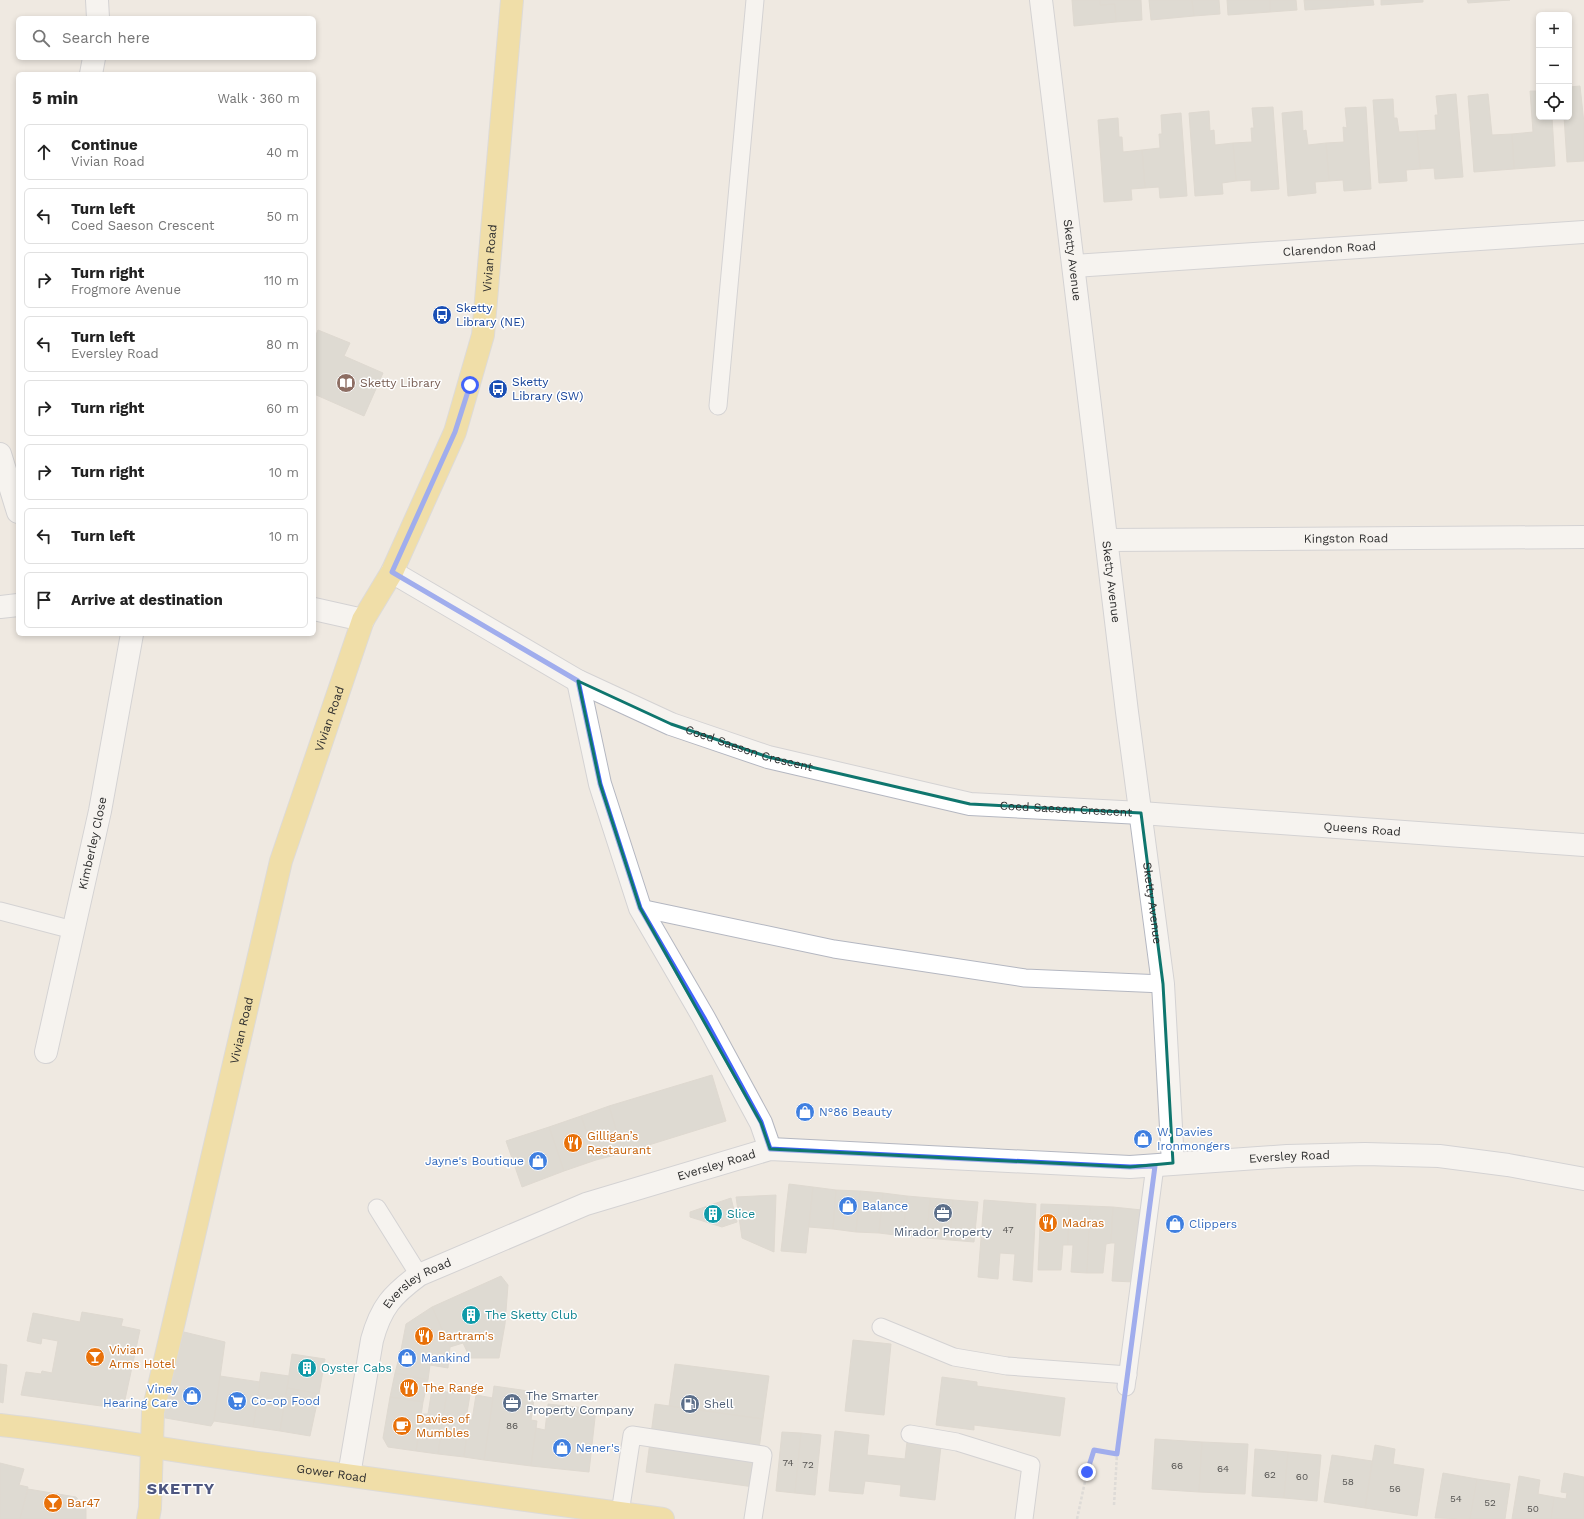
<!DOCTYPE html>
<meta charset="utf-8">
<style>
:root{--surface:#fff;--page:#f2f2f2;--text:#222;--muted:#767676;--line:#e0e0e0}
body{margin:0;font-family:"Work Sans",sans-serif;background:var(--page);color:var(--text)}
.controls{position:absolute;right:12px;top:12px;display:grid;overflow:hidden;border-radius:6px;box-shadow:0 2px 6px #0003}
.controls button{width:36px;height:36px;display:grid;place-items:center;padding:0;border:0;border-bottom:1px solid var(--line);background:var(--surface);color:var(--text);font:20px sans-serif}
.stop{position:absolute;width:12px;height:12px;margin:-9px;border:3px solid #4264fb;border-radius:50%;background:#fff}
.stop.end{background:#4264fb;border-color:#fff;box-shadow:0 1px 4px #0008}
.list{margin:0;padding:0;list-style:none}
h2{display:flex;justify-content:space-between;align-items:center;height:52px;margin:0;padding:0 16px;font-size:17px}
h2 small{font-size:13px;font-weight:400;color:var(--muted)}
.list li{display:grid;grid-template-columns:26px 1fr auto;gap:12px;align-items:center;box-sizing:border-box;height:56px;margin:0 8px 8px;padding:0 8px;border:1px solid var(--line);border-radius:6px}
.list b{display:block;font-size:15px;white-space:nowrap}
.list p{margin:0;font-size:13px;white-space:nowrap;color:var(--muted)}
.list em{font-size:13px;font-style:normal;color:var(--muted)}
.icon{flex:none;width:22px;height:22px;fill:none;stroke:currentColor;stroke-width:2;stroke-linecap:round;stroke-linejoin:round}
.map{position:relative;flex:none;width:1584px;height:1519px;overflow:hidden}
.search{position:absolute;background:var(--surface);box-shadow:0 2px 6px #0003;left:16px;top:16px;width:300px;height:44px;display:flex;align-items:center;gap:10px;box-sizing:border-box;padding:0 14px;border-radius:6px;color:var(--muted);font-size:15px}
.panel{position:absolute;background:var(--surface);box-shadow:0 2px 6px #0003;left:16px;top:72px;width:300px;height:564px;border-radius:6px}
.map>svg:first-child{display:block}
.building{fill:#cbc7bf;stroke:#cbc5ba}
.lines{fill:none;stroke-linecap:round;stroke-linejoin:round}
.lane-casing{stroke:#b4b7c1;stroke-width:19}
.street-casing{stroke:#b4b7c1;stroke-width:24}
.primary-casing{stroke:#c9c9c9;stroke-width:24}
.path{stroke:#c9c9c9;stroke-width:2.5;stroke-dasharray:3 2;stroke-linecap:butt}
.lane{stroke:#fff;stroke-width:17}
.street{stroke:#fff;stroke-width:22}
.primary{stroke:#f2d163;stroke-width:22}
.route{stroke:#4264fb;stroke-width:5}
.marked{fill:none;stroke:#0f766e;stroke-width:3;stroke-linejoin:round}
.labels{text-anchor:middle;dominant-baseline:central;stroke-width:3;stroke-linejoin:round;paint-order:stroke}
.number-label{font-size:10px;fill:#555452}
.street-label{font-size:12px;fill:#2e2e2e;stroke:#fff}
.transit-label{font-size:12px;fill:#164399;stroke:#fff;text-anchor:start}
.education-label{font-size:12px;fill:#785e54;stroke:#fff;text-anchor:start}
.shop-label{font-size:12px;fill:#366cbe;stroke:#fff;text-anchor:start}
.food-label{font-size:12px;fill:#c56008;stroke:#fff;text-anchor:start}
.culture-label{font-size:12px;fill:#0d838f;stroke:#fff;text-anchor:start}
.service-label{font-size:12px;fill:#4e5e75;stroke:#fff;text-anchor:start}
.district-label{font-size:16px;font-weight:bold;letter-spacing:1px;fill:#4d5680;stroke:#fff}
</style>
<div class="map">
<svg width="1584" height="1519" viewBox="0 0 1584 1519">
<rect width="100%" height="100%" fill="#efe9e1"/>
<g class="building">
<path d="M1072 0H1100V5L1115 4 1116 22 1074 26Z"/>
<path d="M1100 0H1141L1142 20 1116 22 1115 4 1100 5Z"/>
<path d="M1149 0H1192L1194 16 1151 20Z"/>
<path d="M1192 0H1219L1220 14 1194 16Z"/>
<path d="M1227 0H1270V12L1228 15Z"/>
<path d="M1270 0H1296L1297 10 1270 12Z"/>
<path d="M1304 0H1347V7L1305 10Z"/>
<path d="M1347 0H1373L1374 5 1347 7Z"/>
<path d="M1381 0H1423V2L1381 5Z"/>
<path d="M1467 0H1510L1468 3Z"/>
<path d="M1580 86 1584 123V161L1567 162 1564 117H1569V87Z"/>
<path d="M1530 91H1539V117H1552L1555 166 1514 169 1512 134 1533 132Z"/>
<path d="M1456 94 1463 177 1435 179 1434 168 1420 169 1417 131 1436 130 1435 115H1438L1436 96Z"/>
<path d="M1488 94 1492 135 1512 134 1514 169 1474 172 1468 96Z"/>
<path d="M1393 99 1394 118H1397L1399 132 1417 131 1420 169 1406 170 1407 181 1379 183 1373 100Z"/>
<path d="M1273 107 1279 189 1251 191V180L1236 181 1233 143 1252 142 1251 128H1254L1252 108Z"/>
<path d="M1366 107 1371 189 1344 191 1343 180 1329 181 1326 143 1344 142 1343 127 1347 128 1345 108Z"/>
<path d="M1209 111 1210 131 1214 130 1215 145 1233 143 1236 181 1222 183 1223 194 1195 196 1189 113Z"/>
<path d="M1302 111 1303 131 1306 130 1308 145 1326 143 1329 181 1315 182 1316 193 1288 196 1282 113Z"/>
<path d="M1181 113 1187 196 1160 198 1159 187 1145 188 1142 150 1160 148 1159 134H1162L1161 115Z"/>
<path d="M1118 118 1119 137H1122L1123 152 1142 150 1145 188 1131 189 1132 200 1104 202 1098 120Z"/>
<path d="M318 330 350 343 344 356 383 373 364 416 314 394V340Z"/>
<path d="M712 1075 726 1121 623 1153 609 1106Z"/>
<path d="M609 1106 623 1153 596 1160 581 1116Z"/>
<path d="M581 1116 596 1160 564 1171 549 1127Z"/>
<path d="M549 1127 564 1171 522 1187 506 1141Z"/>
<path d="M789 1184 813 1187 806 1253 781 1251Z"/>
<path d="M813 1187 836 1190 833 1229 809 1227Z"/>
<path d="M836 1190 860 1191 856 1232 833 1229Z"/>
<path d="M860 1191 883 1193 879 1233 856 1232Z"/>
<path d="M883 1193 907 1196 903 1236 879 1233Z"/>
<path d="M776 1195 774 1252 742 1238 736 1197Z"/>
<path d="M907 1196 930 1198 927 1238 903 1236Z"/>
<path d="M731 1198 737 1222 722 1227 690 1217V1212Z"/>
<path d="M930 1198 953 1200 950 1240 927 1238Z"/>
<path d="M953 1200 978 1202 974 1242 950 1240Z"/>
<path d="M984 1200 1036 1204 1032 1282 1013 1280 1015 1254 1000 1253 998 1279 978 1277Z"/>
<path d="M1041 1204 1069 1205 1068 1245H1063L1061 1270H1038Z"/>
<path d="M1069 1205 1090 1206 1087 1273 1071 1272 1073 1245H1068Z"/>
<path d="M1090 1206 1113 1207 1111 1243 1106 1244 1103 1273H1087Z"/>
<path d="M1113 1207 1142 1210 1134 1282 1112 1281 1115 1243H1111Z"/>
<path d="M501 1276 508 1285 505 1324 499 1358H470L463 1343 450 1347 432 1307Z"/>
<path d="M432 1307 450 1347 448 1368 430 1365 401 1350 406 1324Z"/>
<path d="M82 1312 123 1319 121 1326 140 1330 123 1409 21 1395 26 1372 41 1374 42 1371 52 1373 58 1341 42 1338 41 1344 27 1341 33 1313 80 1322Z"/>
<path d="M184 1332 225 1342 214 1421 211 1426 160 1417Z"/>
<path d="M853 1340 891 1344 884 1415 845 1411Z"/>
<path d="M401 1350 430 1365 428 1380 395 1373Z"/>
<path d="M292 1354 325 1359 319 1394 287 1388Z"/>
<path d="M0 1364 7 1365 3 1403 0 1402Z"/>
<path d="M675 1364 769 1376 763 1419 669 1406Z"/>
<path d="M261 1372 289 1376 280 1431 253 1427Z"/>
<path d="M395 1373 428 1380 423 1402 390 1397Z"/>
<path d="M220 1376 260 1382 253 1427 214 1421Z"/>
<path d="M942 1377 977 1382V1386L1065 1398 1060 1436 974 1425V1430L936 1425Z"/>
<path d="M494 1386 535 1392 531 1420 537 1421 531 1466 484 1460Z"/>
<path d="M287 1388 319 1394 310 1436 280 1431Z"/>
<path d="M432 1389 447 1392 438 1454 416 1451 422 1414H428Z"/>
<path d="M447 1392 470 1395 466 1419 469 1420 464 1457 438 1454Z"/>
<path d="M476 1395 493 1398 484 1460 464 1457 469 1420H472Z"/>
<path d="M390 1397 423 1402 416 1451 388 1447 383 1438Z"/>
<path d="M548 1404 596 1409 589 1472 531 1466 536 1428 545 1430Z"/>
<path d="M655 1404 763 1419 754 1487 646 1472Z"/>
<path d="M835 1431 869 1435 867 1455 905 1459 907 1442 941 1446 935 1500 900 1496 901 1485 865 1481 863 1494 829 1491Z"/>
<path d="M782 1432 801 1433 795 1493 776 1491Z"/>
<path d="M801 1433 821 1435 815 1495 795 1493Z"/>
<path d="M1155 1439 1202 1442 1199 1492 1152 1489Z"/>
<path d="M1202 1442 1248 1444 1245 1494 1199 1492Z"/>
<path d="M1375 1445 1395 1449 1393 1464 1424 1469 1417 1516 1365 1508Z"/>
<path d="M1255 1449 1288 1452 1284 1498 1252 1496Z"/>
<path d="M1288 1452 1321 1455 1317 1501 1284 1498Z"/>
<path d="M1332 1455 1372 1461 1365 1508 1324 1502Z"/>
<path d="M0 1463 24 1469 19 1485 28 1487 20 1519H0Z"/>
<path d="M1443 1473 1477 1479 1470 1519 1435 1518Z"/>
<path d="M1564 1473 1584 1477V1519H1551L1554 1497 1566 1499 1567 1493 1561 1492Z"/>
<path d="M1519 1476 1540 1480 1538 1494 1554 1497 1551 1519H1512Z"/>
<path d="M1477 1479 1510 1484 1505 1519H1470Z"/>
<path d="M28 1489 76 1497 86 1509V1519H20Z"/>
</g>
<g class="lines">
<g class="lane-casing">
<g id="lane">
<path d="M718 406 755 0"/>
<path d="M640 908 834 949 1025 978 1163 984"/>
<path d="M0 911 73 930"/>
<path d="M377 1208 419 1275"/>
<path d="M881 1327 954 1357 1007 1366 1128 1375"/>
<path d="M1126 1387 1155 1166"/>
<path d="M910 1434 957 1442 1031 1465 1024 1519"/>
<path d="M620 1513 632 1435 763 1455 753 1519"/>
</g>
</g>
<g class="street-casing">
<g id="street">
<path d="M97 0 98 18"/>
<path id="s1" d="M1041 0 1127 712 1163 984 1173 1163"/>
<path d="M91 74 94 58"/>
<path id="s2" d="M1074 266 1584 232"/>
<path d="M0 454 18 512"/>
<path id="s3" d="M1108 540 1584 537"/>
<path id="s4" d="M392 572 578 681 671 724 768 757 970 804 1141 813 1584 845"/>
<path d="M0 607 18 605"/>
<path d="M314 609 363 620"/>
<path d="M578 681 600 784 640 908 704 1018 761 1123 770 1149"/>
<path id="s5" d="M46 1052 100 811 132 634"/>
<path id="s6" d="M349 1475 372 1340C381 1307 392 1295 419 1275L586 1204 770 1149 1130 1167 1287 1156 1365 1154 1439 1156 1508 1165 1584 1179"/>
</g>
</g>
<g class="primary-casing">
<g id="primary">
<path id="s7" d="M0 1425C89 1435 177 1452 266 1464 399 1483 531 1501 663 1519"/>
<path id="s8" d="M148 1519 150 1508 153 1412 281 861 363 620 392 572 455 432 483 335 512 0"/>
</g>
</g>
<g class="path">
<path d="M1114 1505 1117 1454 1123 1410"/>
<path d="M1077 1519 1087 1472 1094 1451 1117 1454"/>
</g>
<use href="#lane" class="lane"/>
<use href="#street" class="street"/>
<use href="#primary" class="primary"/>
</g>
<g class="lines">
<path class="route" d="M470 385 455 432 392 572 578 681 600 784 640 908 704 1018 761 1122 770 1149 1130 1167 1155 1166 1117 1454 1094 1450 1087 1472"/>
</g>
<path d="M0 0H1584V1519H0ZM578 681 671 724 768 757 970 804 1141 813 1163 984 1173 1163 1130 1167 770 1149 761 1123 640 908 600 784Z" fill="#efe9e1" fill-opacity=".55" fill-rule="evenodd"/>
<path class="marked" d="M578 681 671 724 768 757 970 804 1141 813 1163 984 1173 1163 1130 1167 770 1149 761 1123 640 908 600 784Z"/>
<defs>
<g id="bus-disc" transform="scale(1)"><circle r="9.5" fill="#1a4fb4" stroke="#fff"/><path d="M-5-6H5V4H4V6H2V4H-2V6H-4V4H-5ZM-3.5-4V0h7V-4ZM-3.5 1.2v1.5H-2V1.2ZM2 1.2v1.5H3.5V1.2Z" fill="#fff"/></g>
<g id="library-disc" transform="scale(1)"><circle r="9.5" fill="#8d6e63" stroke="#fff"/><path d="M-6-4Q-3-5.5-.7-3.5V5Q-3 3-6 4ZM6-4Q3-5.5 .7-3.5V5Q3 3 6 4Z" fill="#fff"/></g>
<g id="shop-disc" transform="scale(1)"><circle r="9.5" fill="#3f7fe0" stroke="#fff"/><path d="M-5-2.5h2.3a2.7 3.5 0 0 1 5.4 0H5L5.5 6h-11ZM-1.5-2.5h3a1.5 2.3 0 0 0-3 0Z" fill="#fff"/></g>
<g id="restaurant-disc" transform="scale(1)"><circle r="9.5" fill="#e8710a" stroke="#fff"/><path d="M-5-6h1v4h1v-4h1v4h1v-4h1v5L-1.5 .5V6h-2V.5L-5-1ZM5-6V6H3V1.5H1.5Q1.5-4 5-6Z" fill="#fff"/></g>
<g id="office-disc" transform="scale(1)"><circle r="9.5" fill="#5c6f8a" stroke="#fff"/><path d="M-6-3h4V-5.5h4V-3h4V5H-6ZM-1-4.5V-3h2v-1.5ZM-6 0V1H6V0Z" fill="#fff"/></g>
<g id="building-disc" transform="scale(1)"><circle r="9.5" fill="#0f9aa8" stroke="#fff"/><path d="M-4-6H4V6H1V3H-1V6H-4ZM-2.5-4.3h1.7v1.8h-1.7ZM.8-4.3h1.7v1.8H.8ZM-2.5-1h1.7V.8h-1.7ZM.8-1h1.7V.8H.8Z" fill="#fff"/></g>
<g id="bar-disc" transform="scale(1)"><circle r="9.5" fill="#e8710a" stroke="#fff"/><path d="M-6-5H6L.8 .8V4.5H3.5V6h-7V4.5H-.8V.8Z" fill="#fff"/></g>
<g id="supermarket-disc" transform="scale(1)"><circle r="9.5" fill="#3f7fe0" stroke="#fff"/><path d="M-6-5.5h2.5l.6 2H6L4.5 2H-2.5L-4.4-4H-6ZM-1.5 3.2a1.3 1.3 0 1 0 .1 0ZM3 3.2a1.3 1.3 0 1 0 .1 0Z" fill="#fff"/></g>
<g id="fuel-disc" transform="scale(1)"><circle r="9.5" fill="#5c6f8a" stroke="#fff"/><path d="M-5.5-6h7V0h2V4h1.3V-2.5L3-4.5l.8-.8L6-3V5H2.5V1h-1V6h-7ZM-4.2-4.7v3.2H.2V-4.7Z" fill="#fff"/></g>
<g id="cafe-disc" transform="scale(1)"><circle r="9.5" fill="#e8710a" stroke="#fff"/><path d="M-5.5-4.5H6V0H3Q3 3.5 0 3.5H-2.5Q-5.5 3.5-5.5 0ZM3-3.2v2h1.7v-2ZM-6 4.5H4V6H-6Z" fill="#fff"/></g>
</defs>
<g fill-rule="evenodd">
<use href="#bus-disc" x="442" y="315"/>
<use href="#library-disc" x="346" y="383"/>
<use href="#bus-disc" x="498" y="389"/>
<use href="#shop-disc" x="805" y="1112"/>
<use href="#shop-disc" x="1143" y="1139"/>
<use href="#restaurant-disc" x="573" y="1143"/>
<use href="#shop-disc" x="538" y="1161"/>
<use href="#shop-disc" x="848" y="1206"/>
<use href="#office-disc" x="943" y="1213"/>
<use href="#building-disc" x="713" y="1214"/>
<use href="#restaurant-disc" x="1048" y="1223"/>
<use href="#shop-disc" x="1175" y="1224"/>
<use href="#building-disc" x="471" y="1315"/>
<use href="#restaurant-disc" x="424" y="1336"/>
<use href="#bar-disc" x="95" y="1357"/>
<use href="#shop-disc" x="407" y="1358"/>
<use href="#building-disc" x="307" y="1368"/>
<use href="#restaurant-disc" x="409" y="1388"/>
<use href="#shop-disc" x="192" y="1396"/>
<use href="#supermarket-disc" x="237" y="1401"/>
<use href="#office-disc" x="512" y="1403"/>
<use href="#fuel-disc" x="690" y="1404"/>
<use href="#cafe-disc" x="402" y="1426"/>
<use href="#shop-disc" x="562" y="1448"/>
<use href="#bar-disc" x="53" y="1503"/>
</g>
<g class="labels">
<g class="number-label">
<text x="1008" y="1229">47</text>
<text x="512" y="1425">86</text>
<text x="788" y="1462">74</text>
<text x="808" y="1464">72</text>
<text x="1177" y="1465">66</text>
<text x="1223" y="1468">64</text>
<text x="1270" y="1474">62</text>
<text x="1302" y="1476">60</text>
<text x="1348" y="1481">58</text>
<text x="1395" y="1488">56</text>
<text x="1456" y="1498">54</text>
<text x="1490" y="1502">52</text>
<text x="1533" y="1508">50</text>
</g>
<g class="street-label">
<text stroke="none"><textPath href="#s2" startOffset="256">Clarendon Road</textPath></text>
<text stroke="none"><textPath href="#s8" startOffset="1315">Vivian Road</textPath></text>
<text stroke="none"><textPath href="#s1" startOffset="262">Sketty Avenue</textPath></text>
<text stroke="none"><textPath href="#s3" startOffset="238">Kingston Road</textPath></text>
<text stroke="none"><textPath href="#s1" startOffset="586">Sketty Avenue</textPath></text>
<text stroke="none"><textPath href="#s8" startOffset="823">Vivian Road</textPath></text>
<text stroke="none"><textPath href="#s4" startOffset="400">Coed Saeson Crescent</textPath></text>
<text stroke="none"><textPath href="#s4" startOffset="724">Coed Saeson Crescent</textPath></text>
<text stroke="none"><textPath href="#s4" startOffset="1021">Queens Road</textPath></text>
<text stroke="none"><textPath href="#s5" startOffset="214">Kimberley Close</textPath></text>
<text stroke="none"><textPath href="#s1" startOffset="910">Sketty Avenue</textPath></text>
<text stroke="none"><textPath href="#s8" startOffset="499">Vivian Road</textPath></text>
<text stroke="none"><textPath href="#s6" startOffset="1113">Eversley Road</textPath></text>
<text stroke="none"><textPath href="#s6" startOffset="537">Eversley Road</textPath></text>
<text stroke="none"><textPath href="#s6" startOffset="213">Eversley Road</textPath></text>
<text stroke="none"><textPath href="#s7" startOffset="335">Gower Road</textPath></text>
</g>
<g class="transit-label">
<text x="456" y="308">Sketty<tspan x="456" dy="14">Library (NE)</tspan></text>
<text x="512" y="382">Sketty<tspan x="512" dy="14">Library (SW)</tspan></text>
</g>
<g class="education-label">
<text x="360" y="383">Sketty Library</text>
</g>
<g class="shop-label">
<text x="819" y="1112">N°86 Beauty</text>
<text x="1157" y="1132">W. Davies<tspan x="1157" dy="14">Ironmongers</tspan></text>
<text x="524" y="1161" text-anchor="end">Jayne's Boutique</text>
<text x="862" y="1206">Balance</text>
<text x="1189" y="1224">Clippers</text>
<text x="421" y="1358">Mankind</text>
<text x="178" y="1389" text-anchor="end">Viney<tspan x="178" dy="14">Hearing Care</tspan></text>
<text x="251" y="1401">Co-op Food</text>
<text x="576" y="1448">Nener's</text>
</g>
<g class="food-label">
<text x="587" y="1136">Gilligan’s<tspan x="587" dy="14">Restaurant</tspan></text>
<text x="1062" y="1223">Madras</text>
<text x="438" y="1336">Bartram's</text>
<text x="109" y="1350">Vivian<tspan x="109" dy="14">Arms Hotel</tspan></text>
<text x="423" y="1388">The Range</text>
<text x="416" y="1419">Davies of<tspan x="416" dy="14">Mumbles</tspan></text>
<text x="67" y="1503">Bar47</text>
</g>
<g class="culture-label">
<text x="727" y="1214">Slice</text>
<text x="485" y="1315">The Sketty Club</text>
<text x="321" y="1368">Oyster Cabs</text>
</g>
<g class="service-label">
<text x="943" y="1232" text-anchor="middle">Mirador Property</text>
<text x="526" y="1396">The Smarter<tspan x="526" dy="14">Property Company</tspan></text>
<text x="704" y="1404">Shell</text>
</g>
<g class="district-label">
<text x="181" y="1488">SKETTY</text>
</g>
</g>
</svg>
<div class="controls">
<button>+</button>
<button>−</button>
<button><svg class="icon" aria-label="locate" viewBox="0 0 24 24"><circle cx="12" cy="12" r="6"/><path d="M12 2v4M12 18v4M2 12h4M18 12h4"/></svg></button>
</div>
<div class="stop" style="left:470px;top:385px"></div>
<div class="stop end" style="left:1087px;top:1472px"></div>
<div class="search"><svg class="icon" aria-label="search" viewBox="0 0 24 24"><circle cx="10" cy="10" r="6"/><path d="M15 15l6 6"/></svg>Search here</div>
<section class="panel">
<h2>5 min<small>Walk · 360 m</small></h2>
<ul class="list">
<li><svg class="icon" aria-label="ahead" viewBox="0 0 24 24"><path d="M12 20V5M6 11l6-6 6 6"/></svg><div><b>Continue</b><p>Vivian Road</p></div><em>40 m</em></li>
<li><svg class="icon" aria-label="left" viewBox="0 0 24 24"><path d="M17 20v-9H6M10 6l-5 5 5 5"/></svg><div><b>Turn left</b><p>Coed Saeson Crescent</p></div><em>50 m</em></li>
<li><svg class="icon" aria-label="right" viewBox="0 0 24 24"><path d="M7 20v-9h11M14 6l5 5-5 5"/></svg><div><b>Turn right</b><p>Frogmore Avenue</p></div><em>110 m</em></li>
<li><svg class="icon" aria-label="left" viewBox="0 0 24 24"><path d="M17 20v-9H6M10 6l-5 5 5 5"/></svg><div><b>Turn left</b><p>Eversley Road</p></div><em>80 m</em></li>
<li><svg class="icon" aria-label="right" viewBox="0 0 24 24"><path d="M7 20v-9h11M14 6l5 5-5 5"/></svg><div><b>Turn right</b></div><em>60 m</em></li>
<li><svg class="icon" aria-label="right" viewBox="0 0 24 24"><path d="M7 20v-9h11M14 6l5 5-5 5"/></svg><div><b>Turn right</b></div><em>10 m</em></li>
<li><svg class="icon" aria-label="left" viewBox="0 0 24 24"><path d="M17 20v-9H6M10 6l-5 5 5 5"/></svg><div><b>Turn left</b></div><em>10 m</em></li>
<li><svg class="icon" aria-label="arrive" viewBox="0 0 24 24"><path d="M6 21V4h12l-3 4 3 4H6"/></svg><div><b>Arrive at destination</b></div></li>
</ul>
</section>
</div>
